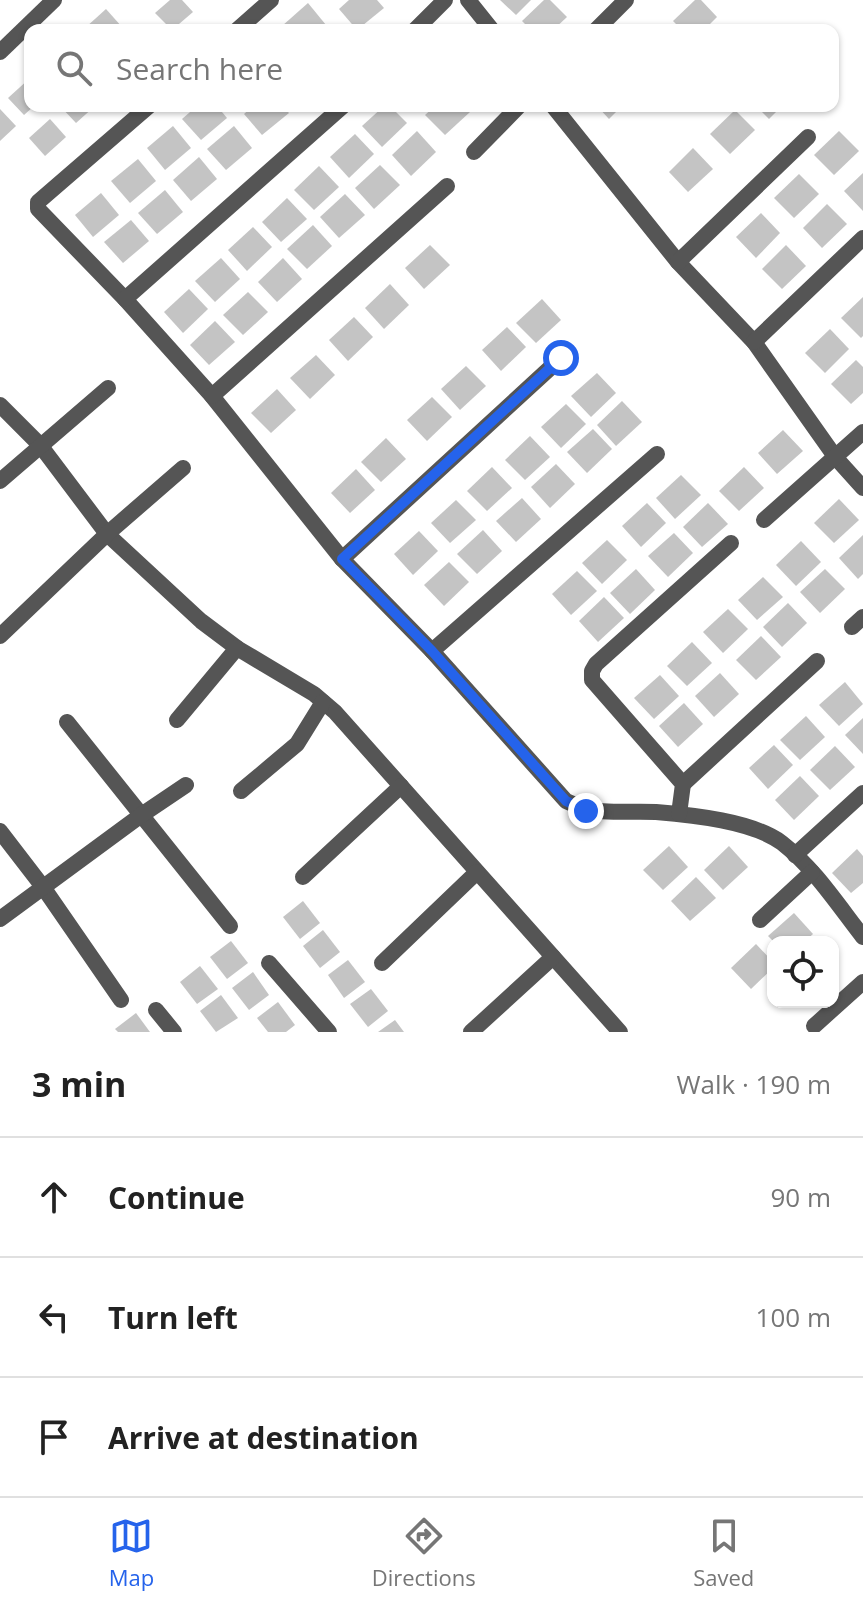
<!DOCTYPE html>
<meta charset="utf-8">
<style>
:root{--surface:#fff;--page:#f6f6f6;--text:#222;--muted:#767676;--line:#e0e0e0;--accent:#2563eb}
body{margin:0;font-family:"Open Sans",sans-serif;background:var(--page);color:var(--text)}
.controls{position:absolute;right:24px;bottom:24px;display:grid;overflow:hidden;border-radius:16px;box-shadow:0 2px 6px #0004}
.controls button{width:72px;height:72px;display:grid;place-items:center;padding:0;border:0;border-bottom:2px solid var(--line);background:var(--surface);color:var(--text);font:40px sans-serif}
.stop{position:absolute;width:24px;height:24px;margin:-18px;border:6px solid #2563eb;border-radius:50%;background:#fff}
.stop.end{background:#2563eb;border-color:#fff;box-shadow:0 2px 8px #0008}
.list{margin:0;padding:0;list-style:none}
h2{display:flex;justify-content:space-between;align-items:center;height:104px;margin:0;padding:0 32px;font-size:34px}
h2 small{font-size:26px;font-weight:400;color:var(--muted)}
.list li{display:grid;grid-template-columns:52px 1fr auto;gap:24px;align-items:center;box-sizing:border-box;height:120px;padding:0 32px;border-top:2px solid var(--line)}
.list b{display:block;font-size:30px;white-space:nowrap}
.list em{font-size:26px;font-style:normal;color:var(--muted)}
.icon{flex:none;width:44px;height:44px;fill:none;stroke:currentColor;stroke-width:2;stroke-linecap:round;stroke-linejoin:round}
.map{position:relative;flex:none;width:863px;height:1032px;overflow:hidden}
.search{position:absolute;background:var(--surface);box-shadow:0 2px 6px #0004;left:24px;right:24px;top:24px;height:88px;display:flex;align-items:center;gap:20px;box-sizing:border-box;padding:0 28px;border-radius:16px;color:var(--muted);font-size:30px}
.sheet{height:464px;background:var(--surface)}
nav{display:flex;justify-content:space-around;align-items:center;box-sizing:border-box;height:112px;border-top:2px solid var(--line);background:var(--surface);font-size:22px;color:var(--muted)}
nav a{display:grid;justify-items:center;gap:4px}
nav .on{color:var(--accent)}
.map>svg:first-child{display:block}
.building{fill:#c4c4c4}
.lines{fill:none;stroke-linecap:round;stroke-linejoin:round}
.street{stroke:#555;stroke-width:16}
.route{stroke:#2563eb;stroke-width:10}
</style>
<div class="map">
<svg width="863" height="1032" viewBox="0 0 863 1032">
<rect width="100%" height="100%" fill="#fff"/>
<g class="building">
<path d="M170 0H182L193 12 172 30 155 13Z"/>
<path d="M349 0H377L384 8 357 30 339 9Z"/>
<path d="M500 0H531L516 15Z"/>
<path d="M544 0H550L567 17 553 30H531L522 21Z"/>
<path d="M695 0H701L717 17 704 30H682L673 21Z"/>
<path d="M308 3 326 25 320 30H286L282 26Z"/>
<path d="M106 9 122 27 119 30H86L85 28Z"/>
<path d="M30 78V106H34L24 115 8 98Z"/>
<path d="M60 106H95L76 123Z"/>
<path d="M197 106H217L227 118 201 140 182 119Z"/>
<path d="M253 106H282L289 113 262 135 244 114Z"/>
<path d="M384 106H390L407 123 382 147 362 126Z"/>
<path d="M435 106H464L470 112 445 135 425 115Z"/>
<path d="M597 106H622L609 119Z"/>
<path d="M756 106H782L769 119Z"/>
<path d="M0 109 16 126 0 141Z"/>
<path d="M735 110 755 130 730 154 710 134Z"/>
<path d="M50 119 66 137 45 156 29 138Z"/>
<path d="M173 126 191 148 165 170 147 148Z"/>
<path d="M234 126 252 148 226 170 207 149Z"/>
<path d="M417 131 436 152 411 176 392 155Z"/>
<path d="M839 131 859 151 834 175 814 155Z"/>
<path d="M355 134 374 154 349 178 330 157Z"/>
<path d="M693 148 713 169 688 192 669 172Z"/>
<path d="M199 157 217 179 191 201 173 180Z"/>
<path d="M138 159 156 181 130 203 111 181Z"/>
<path d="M380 165 400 185 374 209 355 188Z"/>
<path d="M319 166 339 187 314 210 294 190Z"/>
<path d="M863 173V211L844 191Z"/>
<path d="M799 174 819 194 794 218 774 198Z"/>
<path d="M165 190 183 212 157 234 138 213Z"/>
<path d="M101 193 119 215 93 237 75 215Z"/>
<path d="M345 194 365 215 339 238 320 217Z"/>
<path d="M287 198 307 219 281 242 262 222Z"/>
<path d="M827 204 847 224 822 248 803 228Z"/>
<path d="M761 213 780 233 756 258 736 237Z"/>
<path d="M131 220 149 241 123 263 104 242Z"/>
<path d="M313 225 332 246 307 269 287 249Z"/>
<path d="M253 227 272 247 247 271 228 250Z"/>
<path d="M430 245 450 265 424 289 405 268Z"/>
<path d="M786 245 806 266 782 289 762 269Z"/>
<path d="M221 258 240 279 215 302 195 281Z"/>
<path d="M283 258 302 279 277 302 258 282Z"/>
<path d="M390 284 409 305 384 329 365 308Z"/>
<path d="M189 289 208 309 183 333 164 312Z"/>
<path d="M248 292 268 312 243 335 223 315Z"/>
<path d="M863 297V336L861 338 841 318Z"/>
<path d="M542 299 561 320 536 343 516 323Z"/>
<path d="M354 317 373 337 348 361 329 340Z"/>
<path d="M215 321 235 342 209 365 190 345Z"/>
<path d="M507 327 526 347 501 371 482 350Z"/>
<path d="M830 329 849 349 825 373 805 353Z"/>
<path d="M316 355 335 375 310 399 290 378Z"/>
<path d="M856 360 863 367V393L851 404 831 384Z"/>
<path d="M466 366 486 386 460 410 441 389Z"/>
<path d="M597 373 616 393 591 417 571 396Z"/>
<path d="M277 389 296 410 271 433 251 413Z"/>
<path d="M432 397 452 417 427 441 407 420Z"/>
<path d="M622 401 642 422 616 446 597 425Z"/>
<path d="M566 404 586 424 561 448 541 427Z"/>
<path d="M593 429 612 449 587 473 567 452Z"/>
<path d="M783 430 803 451 777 474 758 453Z"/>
<path d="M530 436 550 457 525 480 505 460Z"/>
<path d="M386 438 406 459 381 482 361 462Z"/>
<path d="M556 464 575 484 550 508 531 487Z"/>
<path d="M492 467 512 488 487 511 467 491Z"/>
<path d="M744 467 764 488 739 511 719 491Z"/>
<path d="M356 469 375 490 350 513 331 493Z"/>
<path d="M681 475 701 495 675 519 656 498Z"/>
<path d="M522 498 541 519 516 542 496 521Z"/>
<path d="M839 499 859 520 834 543 814 523Z"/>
<path d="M456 500 476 520 450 543 431 523Z"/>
<path d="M647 503 666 523 641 547 622 526Z"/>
<path d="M708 503 728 524 702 547 683 527Z"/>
<path d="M483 530 502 551 477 574 457 554Z"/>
<path d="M419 531 438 551 413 575 394 554Z"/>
<path d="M674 533 693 553 668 577 648 556Z"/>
<path d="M863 535V574L858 579 839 558Z"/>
<path d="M607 540 627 560 602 584 582 563Z"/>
<path d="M801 541 821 562 796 586 776 565Z"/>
<path d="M449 562 469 582 444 606 424 585Z"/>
<path d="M636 569 655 590 630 614 610 593Z"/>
<path d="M825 569 845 589 820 613 800 592Z"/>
<path d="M577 571 597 591 571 615 552 594Z"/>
<path d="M763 577 783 597 757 620 738 600Z"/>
<path d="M604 597 624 618 598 642 579 621Z"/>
<path d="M788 603 807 623 782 647 763 627Z"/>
<path d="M728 609 748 629 723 653 703 632Z"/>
<path d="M761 636 781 657 756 680 736 660Z"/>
<path d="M692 642 712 663 687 686 667 666Z"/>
<path d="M720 673 739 694 714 717 695 696Z"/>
<path d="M660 675 679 696 654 719 634 698Z"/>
<path d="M845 682 863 704 839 726 819 705Z"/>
<path d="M684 703 703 724 678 747 659 726Z"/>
<path d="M806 716 825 737 800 760 780 740Z"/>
<path d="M863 718V754L845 735Z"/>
<path d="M774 745 793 765 768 789 749 768Z"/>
<path d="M835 746 855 767 830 790 810 770Z"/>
<path d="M800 776 819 796 794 820 775 800Z"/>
<path d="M669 846 688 867 663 890 643 870Z"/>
<path d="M729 846 748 867 723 890 704 870Z"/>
<path d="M857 849 863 856V883L851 893 832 873Z"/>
<path d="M696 877 716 898 690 921 671 901Z"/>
<path d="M303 901 320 923 300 939 283 917Z"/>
<path d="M794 913 813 934 804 942H774L768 936Z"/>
<path d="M323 930 340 952 320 968 303 946Z"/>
<path d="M231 941 248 963 227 979 210 957Z"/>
<path d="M756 944 773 962V968L751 989 731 968Z"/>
<path d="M348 960 365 982 344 998 328 975Z"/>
<path d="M200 966 218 989 197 1004 180 982Z"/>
<path d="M253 972 269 995 249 1010 232 988Z"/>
<path d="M371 989 388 1011 368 1027 350 1004Z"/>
<path d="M221 995 238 1018 216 1032 200 1011Z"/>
<path d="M278 1002 295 1025 286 1032H268L257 1018Z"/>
<path d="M136 1013 150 1032H118L115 1029Z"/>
<path d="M395 1020 404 1032H378Z"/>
</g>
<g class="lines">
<g class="street">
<path d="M468 0 492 30"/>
<path d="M237 30 271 0"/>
<path d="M415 30 445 0"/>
<path d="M596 30 626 0"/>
<path d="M0 52 54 0"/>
<path d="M149 106 38 202V209L125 299 212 396 342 559 432 651 566 801C599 817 621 810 656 812 692 815 753 821 782 843 814 868 838 905 863 937"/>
<path d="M553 106 678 262 754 342 836 458 863 488"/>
<path d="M474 152 519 106"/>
<path d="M678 262 808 137"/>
<path d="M125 299 343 106"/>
<path d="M754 342 863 238"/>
<path d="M212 396 447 186"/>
<path d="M0 405 40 445 107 534 201 621 237 648 314 694 335 712 620 1032"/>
<path d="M0 481 108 388"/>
<path d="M764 520 863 432"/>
<path d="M342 559 561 358"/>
<path d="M852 627 863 617"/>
<path d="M0 636 107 534 183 468"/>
<path d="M432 651 657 454"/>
<path d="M177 720 237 648"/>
<path d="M67 722 230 926"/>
<path d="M683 784 817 661"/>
<path d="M241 791 297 744 323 702"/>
<path d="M679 814 683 784 592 680V671L596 664 731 543"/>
<path d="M0 831 43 887 121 1000"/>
<path d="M795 855 863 793"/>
<path d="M303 877 401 786"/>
<path d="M0 919 140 816 186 785"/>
<path d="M760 920 812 872"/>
<path d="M269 963 329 1032"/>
<path d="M382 963 477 872"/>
<path d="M156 1010 174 1032"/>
<path d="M814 1026 863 982"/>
<path d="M471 1032 553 957"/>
</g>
</g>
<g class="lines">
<path class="route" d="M561 358 342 559 432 651 566 801 586 811"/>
</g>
</svg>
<div class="controls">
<button><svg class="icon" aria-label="locate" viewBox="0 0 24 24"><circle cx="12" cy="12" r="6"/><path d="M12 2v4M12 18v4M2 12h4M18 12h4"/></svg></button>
</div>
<div class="stop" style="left:561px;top:358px"></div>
<div class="stop end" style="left:586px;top:811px"></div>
<div class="search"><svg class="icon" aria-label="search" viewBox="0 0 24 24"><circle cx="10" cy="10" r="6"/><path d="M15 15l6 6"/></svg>Search here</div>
</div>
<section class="sheet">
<h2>3 min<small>Walk · 190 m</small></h2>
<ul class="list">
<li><svg class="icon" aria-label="ahead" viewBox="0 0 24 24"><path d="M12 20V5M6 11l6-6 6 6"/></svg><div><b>Continue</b></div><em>90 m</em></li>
<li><svg class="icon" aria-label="left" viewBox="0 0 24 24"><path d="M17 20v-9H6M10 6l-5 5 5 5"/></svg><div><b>Turn left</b></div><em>100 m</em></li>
<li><svg class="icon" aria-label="arrive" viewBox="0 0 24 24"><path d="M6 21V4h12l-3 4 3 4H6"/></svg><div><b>Arrive at destination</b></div></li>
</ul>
</section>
<nav>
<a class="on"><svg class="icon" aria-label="map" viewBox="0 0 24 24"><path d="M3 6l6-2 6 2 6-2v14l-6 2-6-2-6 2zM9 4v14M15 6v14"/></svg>Map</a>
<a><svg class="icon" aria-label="directions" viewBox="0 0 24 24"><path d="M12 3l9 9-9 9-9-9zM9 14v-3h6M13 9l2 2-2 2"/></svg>Directions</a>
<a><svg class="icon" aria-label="saved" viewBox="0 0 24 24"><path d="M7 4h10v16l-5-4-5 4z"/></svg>Saved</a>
</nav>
